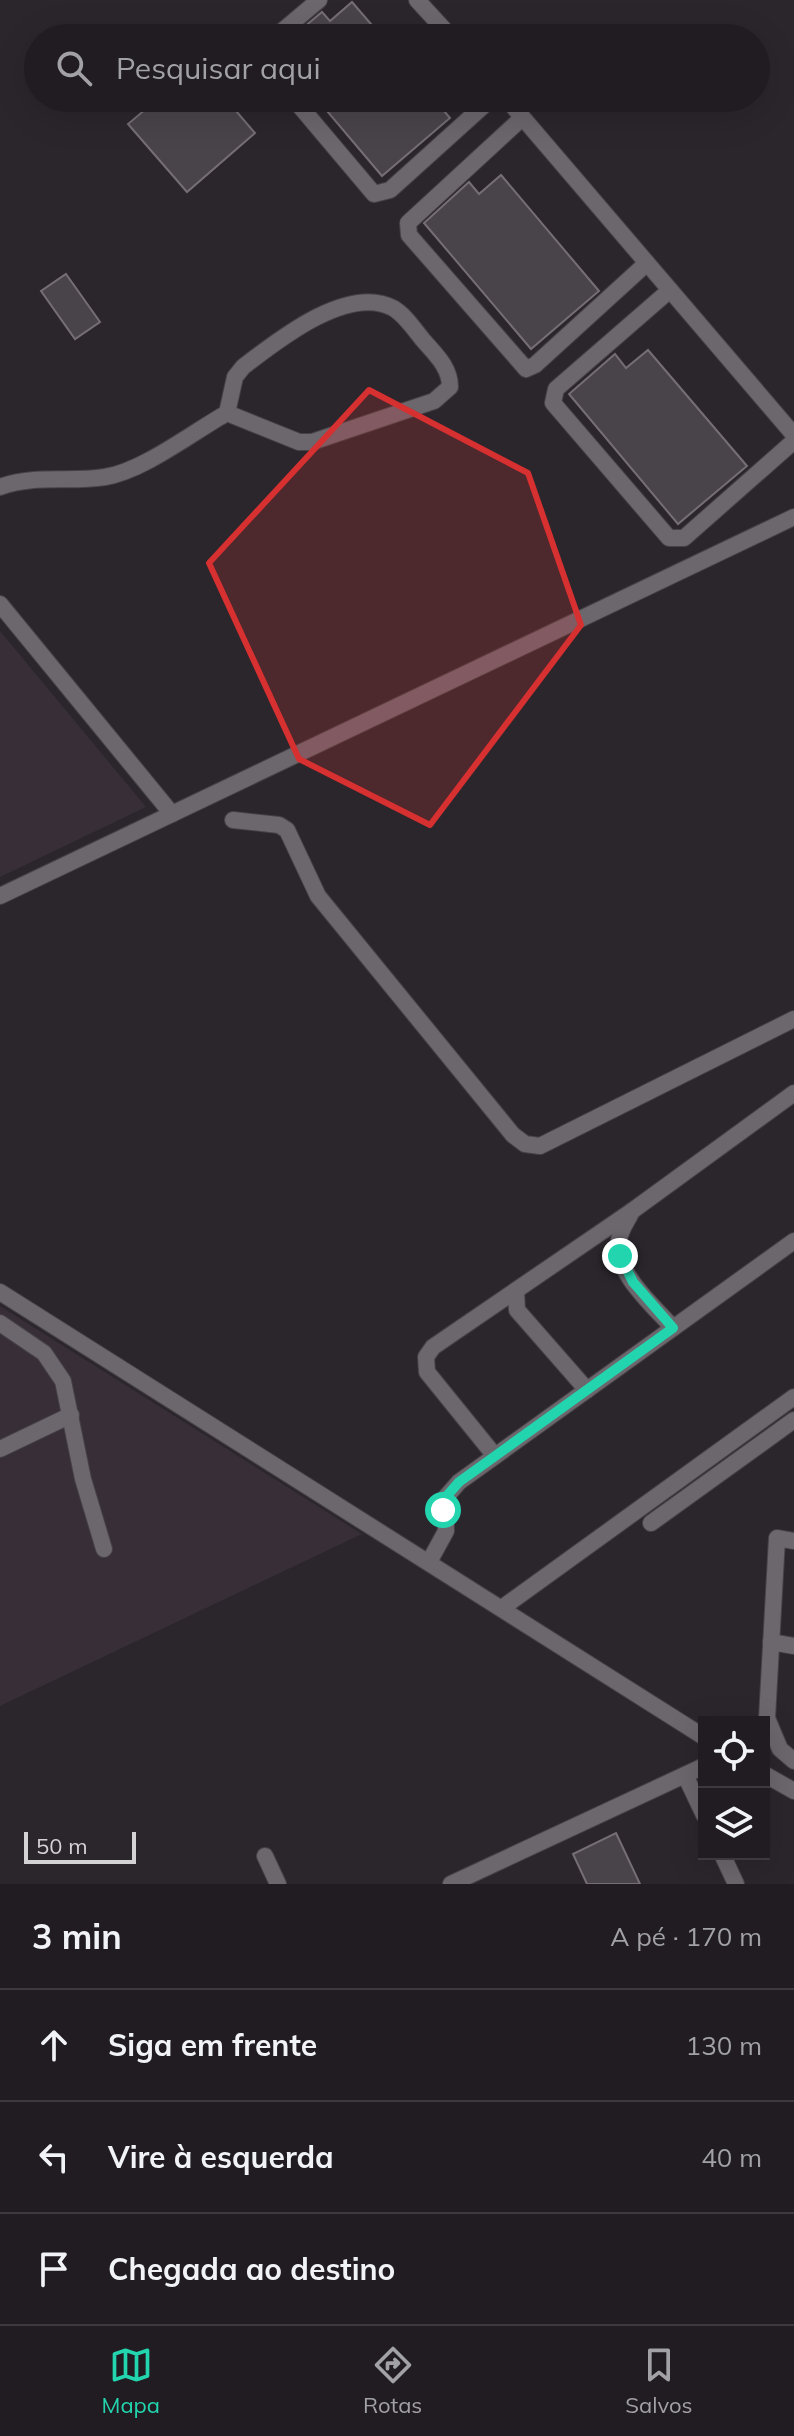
<!DOCTYPE html>
<html lang="pt">
<meta charset="utf-8">
<style>
:root{--surface:#201c21;--page:#28252a;--text:#f1f3f6;--muted:#a2a1a5;--line:#3d3a3f;--accent:#23d5af}
body{margin:0;font-family:Mulish,sans-serif;background:var(--page);color:var(--text)}
.controls{position:absolute;right:24px;bottom:24px;display:grid;overflow:hidden;border-radius:0px;box-shadow:0 8px 32px #0002}
.controls button{width:72px;height:72px;display:grid;place-items:center;padding:0;border:0;border-bottom:2px solid var(--line);background:var(--surface);color:var(--text);font:40px sans-serif}
.scale{position:absolute;left:24px;bottom:20px;width:112px;box-sizing:border-box;padding-left:8px;border:4px solid #d5d2d6;border-top:0;font-size:22px;line-height:28px;white-space:nowrap;color:#d5d2d6;-webkit-text-stroke:6px #2b262c;paint-order:stroke}
.stop{position:absolute;width:24px;height:24px;margin:-18px;border:6px solid #23d5af;border-radius:50%;background:#fff}
.stop.end{background:#23d5af;border-color:#fff;box-shadow:0 2px 8px #0008}
.list{margin:0;padding:0;list-style:none}
h2{display:flex;justify-content:space-between;align-items:center;height:104px;margin:0;padding:0 32px;font-size:34px}
h2 small{font-size:26px;font-weight:400;color:var(--muted)}
.list li{display:grid;grid-template-columns:52px 1fr auto;gap:24px;align-items:center;box-sizing:border-box;height:112px;padding:0 32px;border-top:2px solid var(--line)}
.list b{display:block;font-size:30px;white-space:nowrap}
.list em{font-size:26px;font-style:normal;color:var(--muted)}
.icon{flex:none;width:44px;height:44px;fill:none;stroke:currentColor;stroke-width:2;stroke-linecap:round;stroke-linejoin:round}
.map{position:relative;flex:none;width:794px;height:1884px;overflow:hidden}
.search{position:absolute;background:var(--surface);box-shadow:0 8px 32px #0002;left:24px;right:24px;top:24px;height:88px;display:flex;align-items:center;gap:20px;box-sizing:border-box;padding:0 28px;border-radius:44px;color:var(--muted);font-size:30px}
.sheet{height:440px;background:var(--surface)}
nav{display:flex;justify-content:space-around;align-items:center;box-sizing:border-box;height:112px;border-top:2px solid var(--line);background:var(--surface);font-size:22px;color:var(--muted)}
nav a{display:grid;justify-items:center;gap:4px}
nav .on{color:var(--accent)}
.map>svg:first-child{display:block}
.built{fill:#372e38}
.building{fill:#49444a;stroke:#756f75;stroke-width:2}
.lines{fill:none;stroke-linecap:round;stroke-linejoin:round}
.minor-casing{stroke:#464246;stroke-width:18}
.minor{stroke:#6c666d;stroke-width:16}
.route{stroke:#23d5af;stroke-width:10}
.marked{fill:#d63031;fill-opacity:0.2;stroke:#d63031;stroke-width:6;stroke-linejoin:round}
</style>
<div class="map">
<svg width="794" height="1884" viewBox="0 0 794 1884">
<rect width="100%" height="100%" fill="#2b262c"/>
<g class="built">
<path d="M0 631 146 807 0 877Z"/>
<path d="M0 1306 362 1534 0 1706Z"/>
</g>
<g class="building">
<path d="M352 2 383 38H291L322 12 330 21Z"/>
<path d="M159 98H225L255 133 187 192 128 124Z"/>
<path d="M316 98H433L450 118 382 176Z"/>
<path d="M501 175 599 291 531 349 424 223 469 182 479 194Z"/>
<path d="M66 274 100 322 75 339 41 291Z"/>
<path d="M648 350 747 466 678 524 569 394 615 354 626 368Z"/>
<path d="M616 1833 640 1884H587L573 1854Z"/>
</g>
<g class="lines">
<g class="minor-casing">
<g id="minor">
<path d="M417 0 452 38"/>
<path d="M274 38 319 0"/>
<path d="M293 98 374 194 390 190 492 98"/>
<path d="M506 98 794 435"/>
<path d="M522 118 408 223 409 235 526 369 535 365 647 263"/>
<path d="M670 290 556 389 553 403 669 538H684L794 441"/>
<path d="M0 487C36 474 69 483 105 477 143 471 193 432 227 413L235 377 243 367C278 340 348 284 393 308 405 315 414 329 423 340 435 354 450 367 450 387L434 401 312 442H299L227 413"/>
<path d="M0 604 172 814"/>
<path d="M233 820 279 825 287 830 318 896 513 1135 525 1144 540 1146 794 1019"/>
<path d="M0 896 794 517"/>
<path d="M632 1211C628 1220 620 1230 619 1240 613 1272 654 1306 673 1328"/>
<path d="M516 1291 517 1310 587 1390"/>
<path d="M0 1292 704 1737"/>
<path d="M0 1323 44 1353 63 1381 83 1479 104 1549"/>
<path d="M0 1449 71 1415"/>
<path d="M495 1456 427 1372 426 1357 433 1347 632 1211 794 1093"/>
<path d="M651 1523 794 1420"/>
<path d="M794 1541 777 1538 767 1718 780 1749 794 1761"/>
<path d="M429 1562 446 1531 445 1498 459 1482 794 1241"/>
<path d="M502 1608 794 1397"/>
<path d="M771 1642 794 1646"/>
<path d="M764 1774 794 1791"/>
<path d="M685 1775 704 1815"/>
<path d="M722 1854 736 1884"/>
<path d="M265 1856 278 1884"/>
<path d="M451 1884 704 1766"/>
</g>
</g>
<use href="#minor" class="minor"/>
</g>
<g class="lines">
<path class="route" d="M443 1510 445 1498 459 1482 673 1328 633 1282 620 1256"/>
</g>
<path class="marked" d="M369 390 528 473 581 625 430 825 299 759 209 563Z"/>
</svg>
<div class="controls">
<button><svg class="icon" aria-label="locate" viewBox="0 0 24 24"><circle cx="12" cy="12" r="6"/><path d="M12 2v4M12 18v4M2 12h4M18 12h4"/></svg></button>
<button><svg class="icon" aria-label="layers" viewBox="0 0 24 24"><path d="M12 4l9 5-9 5-9-5zM3 14l9 5 9-5"/></svg></button>
</div>
<div class="scale">50 m</div>
<div class="stop" style="left:443px;top:1510px"></div>
<div class="stop end" style="left:620px;top:1256px"></div>
<div class="search"><svg class="icon" aria-label="search" viewBox="0 0 24 24"><circle cx="10" cy="10" r="6"/><path d="M15 15l6 6"/></svg>Pesquisar aqui</div>
</div>
<section class="sheet">
<h2>3 min<small>A pé · 170 m</small></h2>
<ul class="list">
<li><svg class="icon" aria-label="ahead" viewBox="0 0 24 24"><path d="M12 20V5M6 11l6-6 6 6"/></svg><div><b>Siga em frente</b></div><em>130 m</em></li>
<li><svg class="icon" aria-label="left" viewBox="0 0 24 24"><path d="M17 20v-9H6M10 6l-5 5 5 5"/></svg><div><b>Vire à esquerda</b></div><em>40 m</em></li>
<li><svg class="icon" aria-label="arrive" viewBox="0 0 24 24"><path d="M6 21V4h12l-3 4 3 4H6"/></svg><div><b>Chegada ao destino</b></div></li>
</ul>
</section>
<nav>
<a class="on"><svg class="icon" aria-label="map" viewBox="0 0 24 24"><path d="M3 6l6-2 6 2 6-2v14l-6 2-6-2-6 2zM9 4v14M15 6v14"/></svg>Mapa</a>
<a><svg class="icon" aria-label="directions" viewBox="0 0 24 24"><path d="M12 3l9 9-9 9-9-9zM9 14v-3h6M13 9l2 2-2 2"/></svg>Rotas</a>
<a><svg class="icon" aria-label="saved" viewBox="0 0 24 24"><path d="M7 4h10v16l-5-4-5 4z"/></svg>Salvos</a>
</nav>
